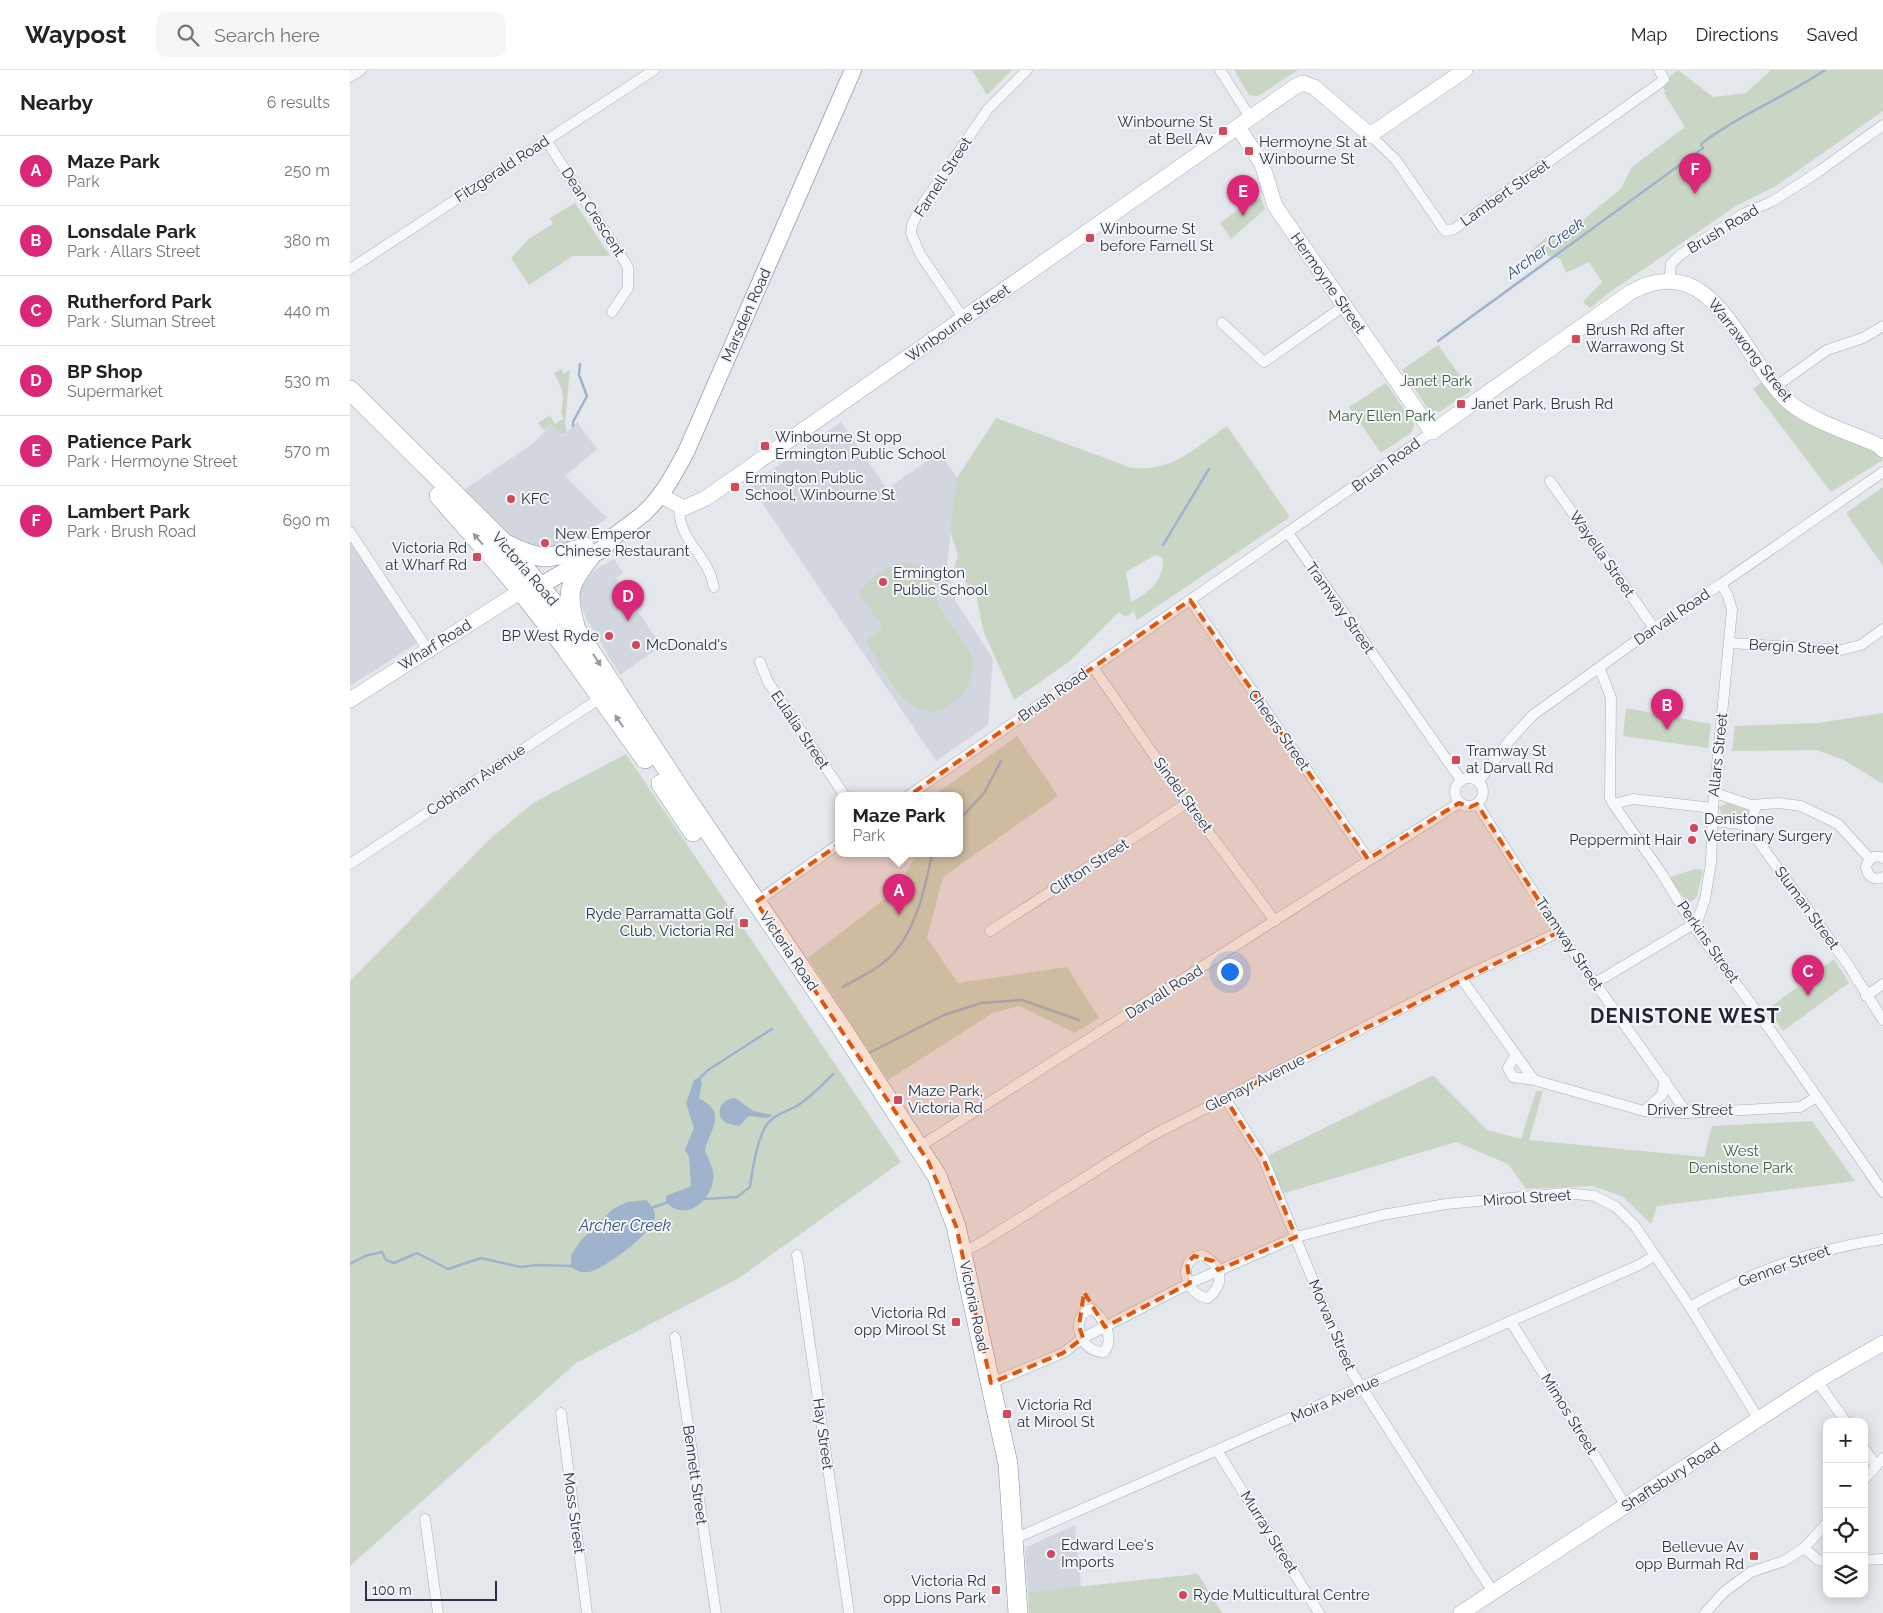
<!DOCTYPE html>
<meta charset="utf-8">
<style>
:root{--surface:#fff;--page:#f6f6f6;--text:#222;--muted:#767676;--line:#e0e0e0;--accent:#db2777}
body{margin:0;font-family:Raleway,sans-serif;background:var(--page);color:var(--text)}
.controls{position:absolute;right:15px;bottom:15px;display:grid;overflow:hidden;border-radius:10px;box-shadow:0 2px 12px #0003}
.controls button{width:45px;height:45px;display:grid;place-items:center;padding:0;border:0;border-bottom:1px solid var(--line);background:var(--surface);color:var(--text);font:25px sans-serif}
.scale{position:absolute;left:15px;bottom:12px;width:132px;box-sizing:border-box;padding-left:5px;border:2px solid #2b3445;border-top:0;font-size:14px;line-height:18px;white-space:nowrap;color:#2b3445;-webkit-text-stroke:4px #f4f6f9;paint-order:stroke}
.you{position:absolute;left:879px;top:901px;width:18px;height:18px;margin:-12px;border:4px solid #fff;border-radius:50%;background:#1a73e8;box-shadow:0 0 0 8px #1a73e833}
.badge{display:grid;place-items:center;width:32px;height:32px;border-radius:50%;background:var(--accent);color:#fff;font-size:16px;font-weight:700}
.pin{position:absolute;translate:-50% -41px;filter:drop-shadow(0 1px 2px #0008)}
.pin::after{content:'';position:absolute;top:26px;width:18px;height:15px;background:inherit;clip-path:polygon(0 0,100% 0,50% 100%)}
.popup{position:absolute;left:485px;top:722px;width:128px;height:65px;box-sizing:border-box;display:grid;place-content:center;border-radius:10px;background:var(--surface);filter:drop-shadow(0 1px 4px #0005);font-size:16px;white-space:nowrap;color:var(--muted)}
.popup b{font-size:19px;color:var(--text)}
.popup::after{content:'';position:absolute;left:50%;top:100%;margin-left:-10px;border:10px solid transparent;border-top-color:var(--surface)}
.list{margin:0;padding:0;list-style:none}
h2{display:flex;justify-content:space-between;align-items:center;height:65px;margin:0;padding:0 20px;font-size:21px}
h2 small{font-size:16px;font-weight:400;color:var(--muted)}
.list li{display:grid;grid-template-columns:32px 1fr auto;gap:15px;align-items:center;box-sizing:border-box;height:70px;padding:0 20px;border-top:1px solid var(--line)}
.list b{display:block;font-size:19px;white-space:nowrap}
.list p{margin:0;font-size:16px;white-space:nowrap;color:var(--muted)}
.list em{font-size:16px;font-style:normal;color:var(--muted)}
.icon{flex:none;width:28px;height:28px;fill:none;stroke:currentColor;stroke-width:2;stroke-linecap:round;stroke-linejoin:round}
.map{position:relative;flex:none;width:1533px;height:1543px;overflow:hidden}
header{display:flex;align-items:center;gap:30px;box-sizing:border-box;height:70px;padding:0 25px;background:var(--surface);border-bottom:1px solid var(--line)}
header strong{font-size:24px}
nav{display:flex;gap:28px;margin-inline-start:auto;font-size:18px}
.search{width:350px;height:45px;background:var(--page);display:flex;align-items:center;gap:12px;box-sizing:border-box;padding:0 18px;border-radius:10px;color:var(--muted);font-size:19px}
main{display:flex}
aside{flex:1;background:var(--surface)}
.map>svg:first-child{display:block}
.built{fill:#d2d6de}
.green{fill:#c9d6c5;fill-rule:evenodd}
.water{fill:#9fb4cc}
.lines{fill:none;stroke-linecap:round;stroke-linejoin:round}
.stream{stroke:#9fb4cc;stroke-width:2.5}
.street-casing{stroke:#a9aeb7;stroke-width:11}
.secondary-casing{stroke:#a9aeb7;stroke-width:16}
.primary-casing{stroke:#a3abb8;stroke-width:18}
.highway-casing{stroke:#8b94a3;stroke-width:20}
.street{stroke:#f7f8fa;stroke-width:10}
.secondary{stroke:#fff;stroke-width:15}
.primary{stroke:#fff;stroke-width:16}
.highway{stroke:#fff;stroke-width:19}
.oneway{fill:#959aa2}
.marked{fill:#df570f;fill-opacity:0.2;stroke:#df570f;stroke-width:4;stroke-dasharray:10 6;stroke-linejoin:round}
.poi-dot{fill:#d1495b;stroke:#f4f6f9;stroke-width:2}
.labels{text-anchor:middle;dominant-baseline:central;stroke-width:4;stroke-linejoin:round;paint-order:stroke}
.poi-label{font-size:15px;fill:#2b3445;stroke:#f4f6f9;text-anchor:start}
.street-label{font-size:15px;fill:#2b3445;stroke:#f4f6f9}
.park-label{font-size:15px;fill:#3f6138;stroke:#f4f6f9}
.water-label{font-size:16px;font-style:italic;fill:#34527a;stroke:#f4f6f9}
.district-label{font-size:20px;font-weight:bold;letter-spacing:1px;fill:#1d2536;stroke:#f4f6f9}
</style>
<header>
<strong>Waypost</strong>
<div class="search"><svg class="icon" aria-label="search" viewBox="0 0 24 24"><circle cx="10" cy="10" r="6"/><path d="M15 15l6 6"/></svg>Search here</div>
<nav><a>Map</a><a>Directions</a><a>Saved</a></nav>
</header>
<main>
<aside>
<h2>Nearby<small>6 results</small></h2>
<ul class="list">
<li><span class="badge">A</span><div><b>Maze Park</b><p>Park</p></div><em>250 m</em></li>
<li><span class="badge">B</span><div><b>Lonsdale Park</b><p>Park · Allars Street</p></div><em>380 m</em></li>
<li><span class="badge">C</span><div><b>Rutherford Park</b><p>Park · Sluman Street</p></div><em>440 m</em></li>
<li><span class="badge">D</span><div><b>BP Shop</b><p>Supermarket</p></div><em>530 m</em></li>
<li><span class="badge">E</span><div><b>Patience Park</b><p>Park · Hermoyne Street</p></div><em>570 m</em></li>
<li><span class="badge">F</span><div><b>Lambert Park</b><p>Park · Brush Road</p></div><em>690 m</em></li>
</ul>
</aside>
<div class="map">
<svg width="1533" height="1543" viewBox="0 0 1533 1543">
<rect width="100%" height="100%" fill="#e4e7ec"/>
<g class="built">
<path d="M227 352 247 379 215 406 257 448 209 480 194 483 166 470 114 420 184 373 201 354 213 366Z"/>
<path d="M491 352 537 419 590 382 607 408 597 494 605 530 643 589 638 655 586 691 400 415Z"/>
<path d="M0 472 67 573 0 616Z"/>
<path d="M264 489 273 503 266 508 311 576 270 605 236 548 230 531V517L237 508 246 499Z"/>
<path d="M725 1455 731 1517 678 1522 675 1482 677 1477Z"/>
</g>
<g class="green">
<path d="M622 0H662L637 25Z"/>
<path d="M884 0H948L908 26 899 25Z"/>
<path d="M1328 0 1363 27 1396 23 1421 0H1533V41L1426 116 1386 136 1260 222 1240 238 1233 232 1252 212 1239 192 1216 203 1210 189 1181 181 1194 169 1229 153 1271 119 1282 97 1335 57 1314 23 1315 21 1311 13Z"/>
<path d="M911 128 915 139 881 169 870 153 893 136Z"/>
<path d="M225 133 260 186H223L179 215 161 188 180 168 203 154 200 148Z"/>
<path d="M1088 275 1121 321 1089 342 1081 343 1052 300Z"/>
<path d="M211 299 214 304 220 299 215 353 217 362 212 365 201 354 194 360 188 353 200 345 205 354 214 348 211 343C215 326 213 319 204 303Z"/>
<path d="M1412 312 1433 336 1525 380 1533 390 1481 422 1403 319Z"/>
<path d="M1036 313 1064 354 1062 362 1031 383 999 337Z"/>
<path d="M646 348 782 398C823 402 845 378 877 356L940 447 787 550 782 537 783 542 776 547 769 542 720 591 664 630 633 560 627 528 607 499 604 498 608 485 600 461 607 408ZM805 485 813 488C814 510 800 522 781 532L776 502Z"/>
<path d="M1533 417V496L1496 443Z"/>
<path d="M554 492 580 498C583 511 585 527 590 539 598 554 618 573 622 588 624 600 620 618 610 627 564 671 537 604 516 571L533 558 509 523C522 507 534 496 554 492Z"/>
<path d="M1276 638 1361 654 1358 678 1273 666Z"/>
<path d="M1533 643V714L1494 690 1467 680 1382 681 1385 656 1468 653Z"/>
<path d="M667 666 708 726 593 807 577 868 608 913 717 897 749 948 725 963 669 936 643 943 538 1010 458 888 544 822 567 784H609V726H583Z"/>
<path d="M276 684 551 1092 389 1208 226 1293 0 1496V911L142 767 183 733Z"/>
<path d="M1379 733 1397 740 1399 742 1397 747 1393 750 1373 748 1369 737Z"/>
<path d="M1345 799 1353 800 1347 827 1339 833 1318 808Z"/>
<path d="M1484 889 1499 913 1433 961 1418 939Z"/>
<path d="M1083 1005 1137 1060 1171 1069 1186 1021H1193L1179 1070 1354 1087 1362 1056 1462 1051 1505 1111 1307 1136 1301 1154 1272 1126 1242 1116 1176 1119 1158 1094 1106 1072 928 1125 913 1088Z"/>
<path d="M848 1504 872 1543H679L678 1522Z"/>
</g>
<g class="water">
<path d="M350 1007 352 1014 349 1028C377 1044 362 1055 355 1080 357 1087 362 1094 363 1102 367 1126 337 1155 316 1132V1126L341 1116 339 1087 335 1080 344 1058 336 1033 344 1010Z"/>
<path d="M383 1028 387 1029 403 1041 423 1045 417 1048 399 1046 389 1056 376 1053 370 1047C368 1037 373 1030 383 1028Z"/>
<path d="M296 1130C302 1136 307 1142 304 1151 298 1166 254 1199 239 1202 231 1203 227 1201 221 1197V1185L232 1169 263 1139 277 1132Z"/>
</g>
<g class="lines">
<g class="stream">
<path d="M1088 271 1353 78 1351 74C1389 45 1435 27 1475 0"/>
<path d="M223 356V352L237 326 229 305 230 294"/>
<path d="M813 475 859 399"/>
<path d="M609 750 634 723 651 691"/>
<path d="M493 917C510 907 530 898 544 883 567 856 575 818 582 784"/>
<path d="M519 983 594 945 631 933 672 930 729 950"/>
<path d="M349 1009 358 1000 422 959"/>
<path d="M354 1129 387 1127 400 1117C402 1101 408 1063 419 1052 426 1044 436 1042 445 1037 460 1028 471 1016 483 1004"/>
<path d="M301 1138 319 1132"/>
<path d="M0 1194 15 1186 32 1182 36 1190 44 1193 67 1183 98 1199 131 1188 170 1197 187 1195 223 1196"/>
</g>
<g class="street-casing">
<g id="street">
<path d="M870 0 900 47"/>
<path d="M0 7 11 0"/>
<path d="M1020 65 1046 90 1095 161 1104 159 1311 12 1314 9 1309 0"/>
<path d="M196 70 278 197V218L262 242"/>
<path d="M0 199 304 0"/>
<path d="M1319 211 1321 194 1330 185 1393 144 1423 131 1468 102 1533 55"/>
<path d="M614 249 570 184 561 163 562 155 572 135 638 39 677 0"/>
<path d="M872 253 914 292 994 236"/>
<path d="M1425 317 1477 280 1513 268 1533 256"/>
<path d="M1200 411 1304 558"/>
<path d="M329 436C329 474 357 482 364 517"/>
<path d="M0 462 78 580"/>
<path d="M938 463 1111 710"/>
<path d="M840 530 1018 789"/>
<path d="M1380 573 1491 580 1511 575 1533 559"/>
<path d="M410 592 418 612 495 726"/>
<path d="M743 597 837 733 925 851"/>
<path d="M1250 599 1261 628 1260 728 1264 735 1312 804 1343 855 1421 961 1533 1122"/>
<circle cx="1119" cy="722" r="14"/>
<path d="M1128 712 1159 671 1183 645 1304 558 1371 514 1533 402"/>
<path d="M1365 723 1401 735 1429 733 1451 736 1488 754 1520 789"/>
<path d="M558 726 1082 362"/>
<path d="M1127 734 1209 862 1337 1043"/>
<path d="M1264 734 1283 729 1363 738"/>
<path d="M1363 751 1391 754 1400 760 1497 893 1533 950"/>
<path d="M1400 760 1406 735"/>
<path d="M1533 788C1525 784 1518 789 1516 797 1518 807 1524 811 1533 807"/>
<path d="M0 794 252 627"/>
<path d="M406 832 489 774"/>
<path d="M640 861 837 733"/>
<path d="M1111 908 1184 1010"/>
<path d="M1245 913 1347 852 1355 829 1361 793 1363 738 1382 540 1378 526 1371 514"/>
<path d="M1516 926 1533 914"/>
<path d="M1165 986 1158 998 1163 1007 1184 1010 1294 1041 1308 1042 1337 1043 1450 1037 1467 1027"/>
<path d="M875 1028 913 1088 998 1296 1143 1522"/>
<path d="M1294 1041 1312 1025 1315 1010"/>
<path d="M569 1077 1109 733"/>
<path d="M612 1182 629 1174 801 1066 1111 908 1209 862"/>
<path d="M447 1185 499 1543"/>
<path d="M852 1185C872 1195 876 1213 858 1228 836 1226 825 1189 852 1185Z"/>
<path d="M1340 1237C1402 1201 1462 1180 1533 1169"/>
<path d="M742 1239C754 1248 765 1269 754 1282 730 1284 718 1244 742 1239Z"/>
<path d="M1161 1252 1276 1436"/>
<path d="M325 1267 366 1543"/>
<path d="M1467 1311 1496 1352"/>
<path d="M641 1313 713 1283 733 1268 840 1213 946 1167 1032 1145 1096 1134 1215 1123 1245 1126 1266 1137 1285 1156 1340 1237 1409 1350"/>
<path d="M211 1343 237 1543"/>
<path d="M1514 1378 1526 1396"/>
<path d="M868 1382 969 1543"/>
<path d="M1514 1410 1533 1388"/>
<path d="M75 1449 88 1543"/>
<path d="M664 1469 1289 1195 1304 1186"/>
<path d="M1454 1478 1468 1490 1477 1492"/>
<path d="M1514 1490 1533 1489"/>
<path d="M1355 1543 1374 1522 1401 1502 1434 1491 1454 1478 1477 1453"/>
</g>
</g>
<g class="secondary-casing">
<g id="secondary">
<path d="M888 57 912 94 925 136 1082 362 1281 222C1366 176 1391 290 1439 332 1461 351 1501 363 1528 375L1533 380"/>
<path d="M310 425 334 438 356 428 946 16 953 13 964 17 1020 65 1115 0"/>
<path d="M0 630 171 521"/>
<path d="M1111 1543 1467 1311 1533 1273"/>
</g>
</g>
<g class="primary-casing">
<path id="primary" d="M178 519 190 516 254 478C264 462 284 454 297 440 314 424 325 402 336 382L503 0"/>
</g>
<g class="highway-casing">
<g id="highway">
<path d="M0 320 153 472 227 561 330 719 491 957 587 1106 606 1156 658 1394 668 1543"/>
<path d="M89 426 160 507 215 577 295 689"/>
<path d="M158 475C193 493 200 488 235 477"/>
<path d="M225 555C215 520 220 513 241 486"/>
<path d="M311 714 343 762"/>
</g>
</g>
<use href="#street" class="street"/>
<use href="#secondary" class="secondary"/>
<use href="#primary" class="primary"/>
<use href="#highway" class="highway"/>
</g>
<defs><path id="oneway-solid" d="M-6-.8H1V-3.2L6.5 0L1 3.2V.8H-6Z" transform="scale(1.25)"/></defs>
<g class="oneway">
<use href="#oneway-solid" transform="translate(128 469) rotate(-131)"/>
<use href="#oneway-solid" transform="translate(247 590) rotate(57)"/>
<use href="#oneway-solid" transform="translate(269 651) rotate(-125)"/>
</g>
<path class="marked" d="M840 530 1018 789 1109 733 1120 737 1127 734 1209 862 875 1028 913 1088 946 1167 868 1200 863 1191 844 1186 837 1193 840 1213 755 1257 734 1222 729 1256 733 1268 713 1283 641 1313 606 1156 578 1091 406 832Z"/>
<g class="poi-dot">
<rect x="868" y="56" width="10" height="10" rx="2.5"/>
<rect x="894" y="76" width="10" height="10" rx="2.5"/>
<rect x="735" y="163" width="10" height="10" rx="2.5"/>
<rect x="1221" y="264" width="10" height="10" rx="2.5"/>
<rect x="1106" y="329" width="10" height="10" rx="2.5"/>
<rect x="410" y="371" width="10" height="10" rx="2.5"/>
<rect x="380" y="412" width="10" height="10" rx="2.5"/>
<circle cx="161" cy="429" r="5"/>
<circle cx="195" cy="473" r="5"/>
<rect x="122" y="482" width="10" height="10" rx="2.5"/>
<circle cx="533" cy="512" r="5"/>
<circle cx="259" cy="566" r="5"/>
<circle cx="286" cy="575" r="5"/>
<rect x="1101" y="685" width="10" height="10" rx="2.5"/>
<circle cx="1344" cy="758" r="5"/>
<circle cx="1342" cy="770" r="5"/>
<rect x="389" y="848" width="10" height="10" rx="2.5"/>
<rect x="543" y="1025" width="10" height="10" rx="2.5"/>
<rect x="601" y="1247" width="10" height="10" rx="2.5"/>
<rect x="652" y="1339" width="10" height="10" rx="2.5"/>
<circle cx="701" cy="1484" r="5"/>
<rect x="1399" y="1481" width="10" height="10" rx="2.5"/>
<rect x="641" y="1515" width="10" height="10" rx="2.5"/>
<circle cx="833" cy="1525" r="5"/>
</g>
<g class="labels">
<g class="poi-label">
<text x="863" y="52" text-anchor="end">Winbourne St<tspan x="863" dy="17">at Bell Av</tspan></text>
<text x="909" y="72">Hermoyne St at<tspan x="909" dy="17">Winbourne St</tspan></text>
<text x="750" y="159">Winbourne St<tspan x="750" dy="17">before Farnell St</tspan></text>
<text x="1236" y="260">Brush Rd after<tspan x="1236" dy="17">Warrawong St</tspan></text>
<text x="1121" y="334">Janet Park, Brush Rd</text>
<text x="425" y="367">Winbourne St opp<tspan x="425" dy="17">Ermington Public School</tspan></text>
<text x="395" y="408">Ermington Public<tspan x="395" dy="17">School, Winbourne St</tspan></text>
<text x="171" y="429">KFC</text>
<text x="205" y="464">New Emperor<tspan x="205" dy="17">Chinese Restaurant</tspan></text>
<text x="117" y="478" text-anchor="end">Victoria Rd<tspan x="117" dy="17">at Wharf Rd</tspan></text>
<text x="543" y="503">Ermington<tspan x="543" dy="17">Public School</tspan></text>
<text x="249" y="566" text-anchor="end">BP West Ryde</text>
<text x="296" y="575">McDonald's</text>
<text x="1116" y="681">Tramway St<tspan x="1116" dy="17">at Darvall Rd</tspan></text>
<text x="1354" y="749">Denistone<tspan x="1354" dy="17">Veterinary Surgery</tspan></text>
<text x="1332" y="770" text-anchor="end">Peppermint Hair</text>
<text x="384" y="844" text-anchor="end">Ryde Parramatta Golf<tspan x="384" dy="17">Club, Victoria Rd</tspan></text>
<text x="558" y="1021">Maze Park,<tspan x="558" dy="17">Victoria Rd</tspan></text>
<text x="596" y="1243" text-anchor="end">Victoria Rd<tspan x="596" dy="17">opp Mirool St</tspan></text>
<text x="667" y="1335">Victoria Rd<tspan x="667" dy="17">at Mirool St</tspan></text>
<text x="711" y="1475">Edward Lee's<tspan x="711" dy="17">Imports</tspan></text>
<text x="1394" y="1477" text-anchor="end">Bellevue Av<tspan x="1394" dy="17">opp Burmah Rd</tspan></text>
<text x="636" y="1511" text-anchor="end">Victoria Rd<tspan x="636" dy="17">opp Lions Park</tspan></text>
<text x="843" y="1525">Ryde Multicultural Centre</text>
</g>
<g class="street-label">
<text transform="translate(152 99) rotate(-33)">Fitzgerald Road</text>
<text transform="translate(593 107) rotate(-57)">Farnell Street</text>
<text transform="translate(1155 123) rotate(-35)">Lambert Street</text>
<text transform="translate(243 142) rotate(57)">Dean Crescent</text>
<text transform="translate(1373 159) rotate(-31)">Brush Road</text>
<text transform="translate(978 213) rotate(55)">Hermoyne Street</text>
<text transform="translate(396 245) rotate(-66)">Marsden Road</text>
<text transform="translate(608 253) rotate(-35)">Winbourne Street</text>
<text transform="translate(1400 280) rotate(52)">Warrawong Street</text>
<text transform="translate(1036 395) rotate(-36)">Brush Road</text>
<text transform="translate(1252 484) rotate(55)">Wayella Street</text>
<text transform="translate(175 499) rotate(49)">Victoria Road</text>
<text transform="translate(990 538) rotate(55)">Tramway Street</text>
<text transform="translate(1322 547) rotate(-34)">Darvall Road</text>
<text transform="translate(85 575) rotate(-32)">Wharf Road</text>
<text transform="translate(1444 577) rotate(3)">Bergin Street</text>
<text transform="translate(703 625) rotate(-35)">Brush Road</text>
<text transform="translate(450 660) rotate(56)">Eulalia Street</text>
<text transform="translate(929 660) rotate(55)">Cheers Street</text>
<text transform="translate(1368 685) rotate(-84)">Allars Street</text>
<text transform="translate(126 710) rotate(-34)">Cobham Avenue</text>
<text transform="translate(833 725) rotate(54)">Sindel Street</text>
<text transform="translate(739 797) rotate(-33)">Clifton Street</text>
<text transform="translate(1457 838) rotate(54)">Sluman Street</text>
<text transform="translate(1358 872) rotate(55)">Perkins Street</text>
<text transform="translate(1219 874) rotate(56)">Tramway Street</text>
<text transform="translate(439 881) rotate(56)">Victoria Road</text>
<text transform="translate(814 922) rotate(-32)">Darvall Road</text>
<text transform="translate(905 1013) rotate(-27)">Glenayr Avenue</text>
<text x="1340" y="1040">Driver Street</text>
<text transform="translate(1177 1128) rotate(-4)">Mirool Street</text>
<text transform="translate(1434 1196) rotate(-20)">Genner Street</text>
<text transform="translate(624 1236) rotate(78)">Victoria Road</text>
<text transform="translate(982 1255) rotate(67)">Morvan Street</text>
<text transform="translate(985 1329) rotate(-24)">Moira Avenue</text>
<text transform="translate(1219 1344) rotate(58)">Mimos Street</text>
<text transform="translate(473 1364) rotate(82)">Hay Street</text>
<text transform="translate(345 1405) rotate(82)">Bennett Street</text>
<text transform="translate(1321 1407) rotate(-33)">Shaftsbury Road</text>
<text transform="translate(224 1443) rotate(82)">Moss Street</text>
<text transform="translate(919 1462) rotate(58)">Murray Street</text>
</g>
<g class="park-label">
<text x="1086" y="311">Janet Park</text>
<text x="1032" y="346">Mary Ellen Park</text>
<text x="1391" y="1081">West<tspan x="1391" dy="17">Denistone Park</tspan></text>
</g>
<g class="water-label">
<text transform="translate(1195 178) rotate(-36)">Archer Creek</text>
<text x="275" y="1155">Archer Creek</text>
</g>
<g class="district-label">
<text x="1335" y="946">DENISTONE WEST</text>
</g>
</g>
</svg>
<div class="controls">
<button>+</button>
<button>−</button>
<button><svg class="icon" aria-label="locate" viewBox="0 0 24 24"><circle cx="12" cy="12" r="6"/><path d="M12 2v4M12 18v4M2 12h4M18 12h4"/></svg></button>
<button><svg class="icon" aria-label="layers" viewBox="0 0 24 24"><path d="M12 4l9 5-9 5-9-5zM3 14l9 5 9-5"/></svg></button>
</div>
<div class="scale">100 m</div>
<div class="you"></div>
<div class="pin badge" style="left:549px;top:845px">A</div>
<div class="popup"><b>Maze Park</b>Park</div>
<div class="pin badge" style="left:1317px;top:660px">B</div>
<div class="pin badge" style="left:1458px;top:926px">C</div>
<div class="pin badge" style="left:278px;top:551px">D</div>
<div class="pin badge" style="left:893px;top:146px">E</div>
<div class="pin badge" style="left:1345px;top:124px">F</div>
</div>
</main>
